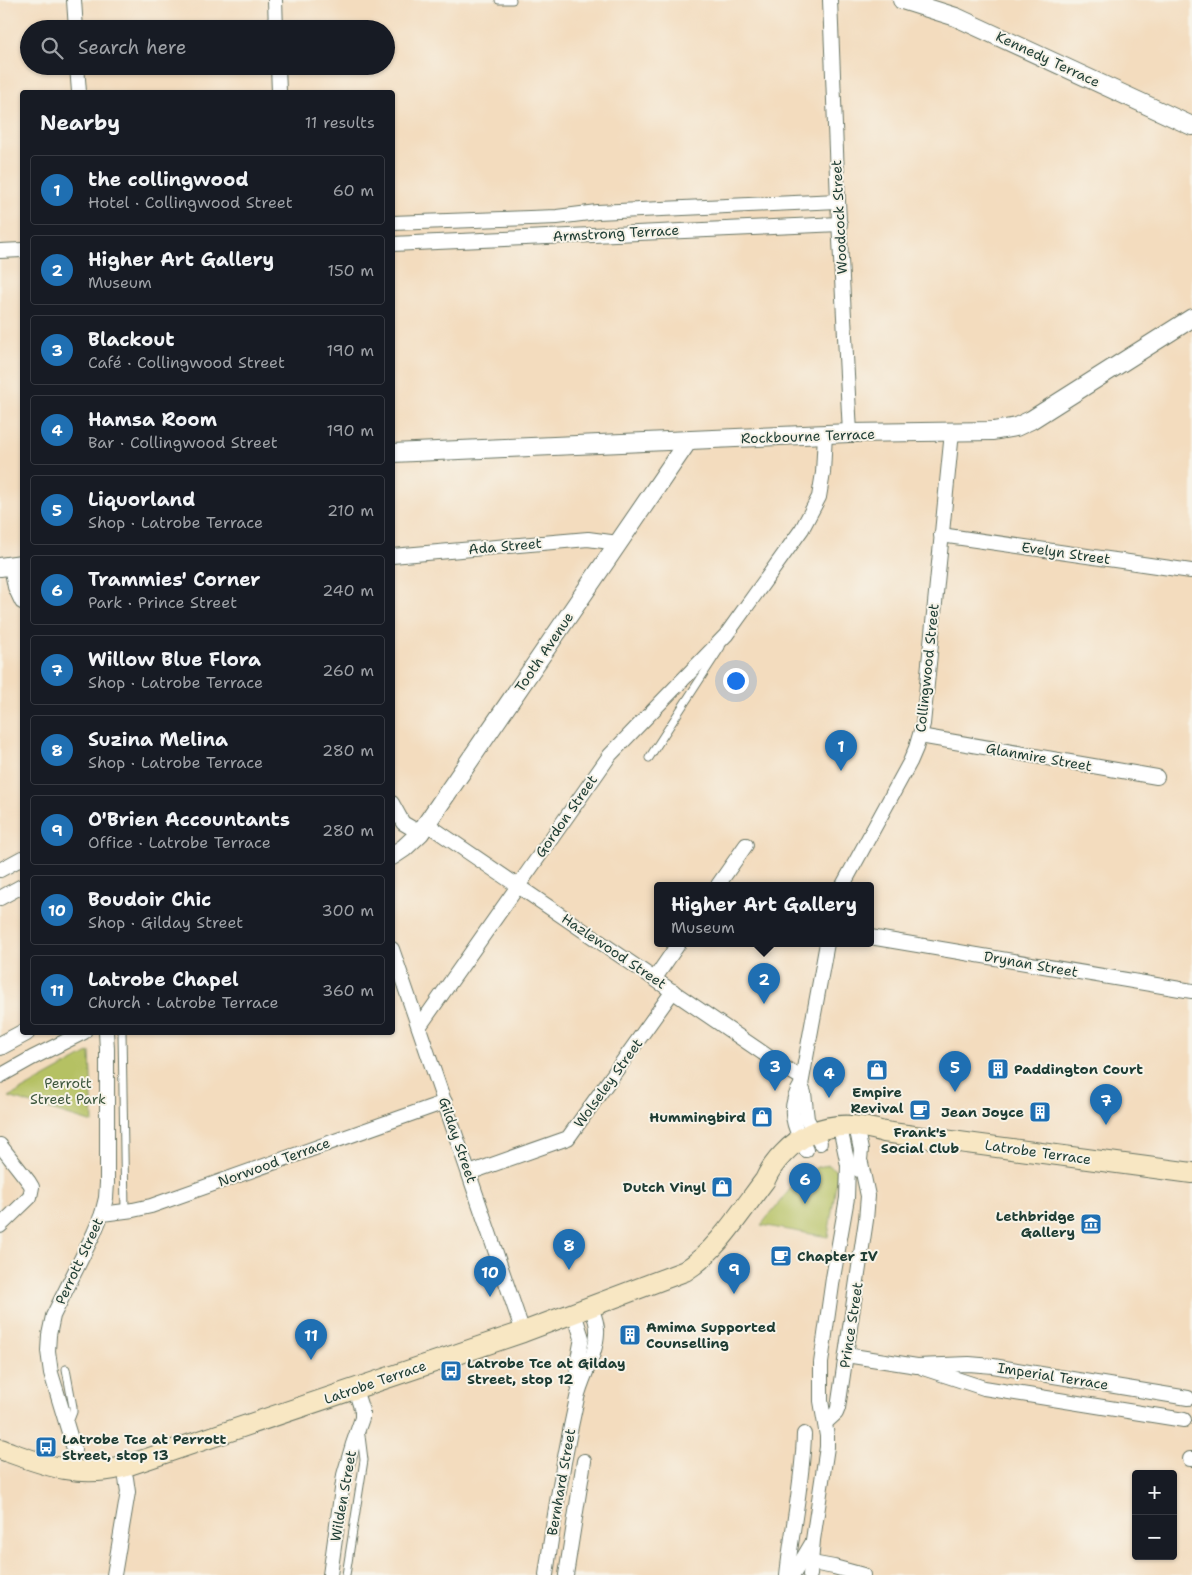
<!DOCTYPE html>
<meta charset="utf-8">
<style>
:root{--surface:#171b24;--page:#20242c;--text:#f1f3f6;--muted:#9ea1a6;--line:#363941;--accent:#1f6fb2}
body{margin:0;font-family:"Shantell Sans",sans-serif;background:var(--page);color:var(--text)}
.controls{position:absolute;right:15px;bottom:15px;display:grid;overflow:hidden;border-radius:5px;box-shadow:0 1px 4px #0004}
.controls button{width:45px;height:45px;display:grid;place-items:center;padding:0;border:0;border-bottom:1px solid var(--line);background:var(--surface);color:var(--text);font:25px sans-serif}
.you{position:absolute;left:735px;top:680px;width:18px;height:18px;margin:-12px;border:4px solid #fff;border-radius:50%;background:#1a73e8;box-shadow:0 0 0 8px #1a73e833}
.badge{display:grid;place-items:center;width:32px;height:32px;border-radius:50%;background:var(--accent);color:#fff;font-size:16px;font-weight:700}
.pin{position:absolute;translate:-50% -41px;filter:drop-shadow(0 1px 2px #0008)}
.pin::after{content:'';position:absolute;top:26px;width:18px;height:15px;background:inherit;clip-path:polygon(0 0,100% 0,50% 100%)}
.popup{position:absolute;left:654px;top:882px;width:220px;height:65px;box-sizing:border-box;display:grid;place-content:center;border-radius:5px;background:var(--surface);filter:drop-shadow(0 1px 4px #0005);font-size:16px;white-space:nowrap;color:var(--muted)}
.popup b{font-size:19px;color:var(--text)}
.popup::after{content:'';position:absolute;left:50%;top:100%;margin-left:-10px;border:10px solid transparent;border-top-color:var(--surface)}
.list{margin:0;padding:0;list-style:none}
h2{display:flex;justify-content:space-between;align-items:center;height:65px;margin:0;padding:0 20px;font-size:21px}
h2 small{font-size:16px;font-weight:400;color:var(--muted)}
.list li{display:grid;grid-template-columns:32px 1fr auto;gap:15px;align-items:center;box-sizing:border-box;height:70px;margin:0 10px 10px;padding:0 10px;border:1px solid var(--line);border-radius:5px}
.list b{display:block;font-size:19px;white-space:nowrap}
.list p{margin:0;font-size:16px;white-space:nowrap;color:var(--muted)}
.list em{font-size:16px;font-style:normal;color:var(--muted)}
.icon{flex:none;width:28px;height:28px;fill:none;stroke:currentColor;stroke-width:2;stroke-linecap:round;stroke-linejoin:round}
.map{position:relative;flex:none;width:1192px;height:1575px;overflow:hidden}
.search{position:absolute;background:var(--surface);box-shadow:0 1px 4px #0004;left:20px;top:20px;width:375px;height:55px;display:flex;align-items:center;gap:12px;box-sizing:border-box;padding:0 18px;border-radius:28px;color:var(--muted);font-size:19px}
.panel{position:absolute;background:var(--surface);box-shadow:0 1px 4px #0004;left:20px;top:90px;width:375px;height:945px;border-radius:5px}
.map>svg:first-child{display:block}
.green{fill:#b5c163;stroke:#6a7f4c}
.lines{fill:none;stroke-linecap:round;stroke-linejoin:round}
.service-casing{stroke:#697564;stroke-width:9}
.minor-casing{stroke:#697564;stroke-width:16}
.tertiary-casing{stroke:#697564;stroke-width:20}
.secondary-casing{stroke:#697564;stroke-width:22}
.service{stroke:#fff;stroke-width:7}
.minor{stroke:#fff;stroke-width:14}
.tertiary{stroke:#fff;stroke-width:18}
.secondary{stroke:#f8e7c3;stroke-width:20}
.labels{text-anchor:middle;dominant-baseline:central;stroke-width:4;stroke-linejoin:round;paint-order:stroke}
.street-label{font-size:14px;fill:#1f3d34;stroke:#f7f3e8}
.poi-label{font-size:14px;font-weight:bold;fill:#1f3d34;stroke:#f7f3e8;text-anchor:start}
.park-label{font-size:14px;fill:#3d573d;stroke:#f7f3e8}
</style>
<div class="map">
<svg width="1192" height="1575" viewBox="0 0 1192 1575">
<rect width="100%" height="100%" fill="#f7f3e8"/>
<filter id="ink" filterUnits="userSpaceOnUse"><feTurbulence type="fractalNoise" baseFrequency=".02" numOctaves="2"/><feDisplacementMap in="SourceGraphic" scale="10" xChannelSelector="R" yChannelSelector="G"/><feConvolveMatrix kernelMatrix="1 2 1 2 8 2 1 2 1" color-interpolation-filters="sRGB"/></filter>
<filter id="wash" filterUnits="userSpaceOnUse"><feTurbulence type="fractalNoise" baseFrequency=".0096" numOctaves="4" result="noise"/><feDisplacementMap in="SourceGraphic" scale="20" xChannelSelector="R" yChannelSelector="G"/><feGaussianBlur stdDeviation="1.12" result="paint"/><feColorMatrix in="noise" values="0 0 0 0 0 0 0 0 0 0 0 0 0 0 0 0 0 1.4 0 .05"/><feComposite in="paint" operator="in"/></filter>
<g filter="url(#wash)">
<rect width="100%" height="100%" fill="#f3dcbe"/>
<g class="green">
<path d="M90 1052 93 1123 9 1097Z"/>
<path d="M829 1165 838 1172 828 1237 761 1225 795 1183 817 1167Z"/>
</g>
</g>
<g filter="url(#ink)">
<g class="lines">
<g class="service-casing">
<g id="service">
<path d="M499 0H512"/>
<path d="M649 758 721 647"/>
<path d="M122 1032 125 1211"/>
<path d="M66 1369 73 1407V1412L68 1425"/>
<path d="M346 1575 364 1460 361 1436"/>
</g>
</g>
<g class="minor-casing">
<g id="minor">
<path d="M74 0 76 29"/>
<path d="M275 0 276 29"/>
<path d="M830 0 838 201 850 433"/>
<path d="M77 66 79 92"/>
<path d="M278 66 279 92"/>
<path d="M392 223 557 217 597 212 838 201"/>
<path d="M392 244 840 224"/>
<path d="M0 251 22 250"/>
<path d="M941 535 1191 571"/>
<path d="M392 556 588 539 618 543"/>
<path d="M11 567 15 587 22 602"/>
<path d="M920 736 1157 777"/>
<path d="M392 803 403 823 420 833"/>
<path d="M427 824 785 1068 802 1078"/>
<path d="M0 870 22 858"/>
<path d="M718 885 746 845"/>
<path d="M843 885 910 762 916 748 923 724 952 432"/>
<path d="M0 898 22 886"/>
<path d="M870 937 1192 991"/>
<path d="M392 949 523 1332"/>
<path d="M655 978 679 943"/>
<path d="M419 1027 610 755 726 635 802 529 819 497 823 473 825 434"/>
<path d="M0 1076 32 1058 84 1032"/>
<path d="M801 1085 804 1093 807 1119 820 1143"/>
<path d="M856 1126 861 1150 859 1170"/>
<path d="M0 1145 29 1182 32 1187 30 1197 0 1226"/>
<path d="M806 1150C794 1128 786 1109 801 1085L827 943"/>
<path d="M469 1173 568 1138 673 991"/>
<path d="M102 1214 133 1210 151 1206 445 1102"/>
<path d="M574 1313 582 1338 577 1364 578 1385"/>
<path d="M846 1355 917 1366 969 1364 993 1366 1188 1398"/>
<path d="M923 1368 984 1388 1184 1420"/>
<path d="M825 1423 836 1413 838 1408 866 1220 868 1196 861 1163"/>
<path d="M1190 1459H1192"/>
<path d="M72 1471 74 1449 51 1373 48 1351 49 1335 53 1316 94 1233 102 1214 106 1198 107 1183V1049L106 1032"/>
<path d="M812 1563 834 1567 863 1575"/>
<path d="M114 1575 128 1492 126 1478 123 1467"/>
<path d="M330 1575 344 1475 353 1444 362 1418V1411L355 1389"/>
<path d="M546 1575C554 1516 564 1457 577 1398 582 1376 596 1356 597 1333 598 1324 594 1315 591 1307"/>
<path d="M566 1575 584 1461"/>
<path d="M787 1575C792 1528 803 1481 804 1434"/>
<path d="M793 1575 812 1543"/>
<path d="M810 1575 813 1540 827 1447V1436L821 1401V1363L833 1278 847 1198 848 1165 842 1137 843 1126"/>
</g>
</g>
<g class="tertiary-casing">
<g id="tertiary">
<path d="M902 0 956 17 1192 126"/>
<path d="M392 453 850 433 993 431 1016 427 1031 420 1192 318"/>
<path d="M0 567 22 564"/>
<path d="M392 856 404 848 420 833 688 441"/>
<path d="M0 1046 26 1032"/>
</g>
</g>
<g class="secondary-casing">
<path id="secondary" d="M0 1449C43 1464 76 1479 123 1467L523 1332 685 1271C717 1251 742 1210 765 1180 770 1169 775 1162 783 1154 811 1124 846 1120 884 1132L1192 1173"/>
</g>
<use href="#service" class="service"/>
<use href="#minor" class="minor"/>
<use href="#tertiary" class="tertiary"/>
<use href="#secondary" class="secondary"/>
</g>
</g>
<defs>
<g id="building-square" transform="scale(1.125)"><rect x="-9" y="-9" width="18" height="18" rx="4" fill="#1f6fb2" stroke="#f7f3e8"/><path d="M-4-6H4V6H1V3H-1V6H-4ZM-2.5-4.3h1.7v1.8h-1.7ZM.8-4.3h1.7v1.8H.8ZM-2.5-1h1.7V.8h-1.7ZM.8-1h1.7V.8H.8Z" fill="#fff"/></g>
<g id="shop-square" transform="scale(1.125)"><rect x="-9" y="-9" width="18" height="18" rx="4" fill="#1f6fb2" stroke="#f7f3e8"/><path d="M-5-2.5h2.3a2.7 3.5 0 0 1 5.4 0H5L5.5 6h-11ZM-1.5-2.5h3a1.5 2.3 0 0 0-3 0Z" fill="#fff"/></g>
<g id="cafe-square" transform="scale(1.125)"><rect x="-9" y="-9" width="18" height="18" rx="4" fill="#1f6fb2" stroke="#f7f3e8"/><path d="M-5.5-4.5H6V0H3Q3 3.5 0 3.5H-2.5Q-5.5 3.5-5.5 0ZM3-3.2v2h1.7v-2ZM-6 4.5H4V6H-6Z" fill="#fff"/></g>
<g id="museum-square" transform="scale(1.125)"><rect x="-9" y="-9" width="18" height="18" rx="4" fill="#1f6fb2" stroke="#f7f3e8"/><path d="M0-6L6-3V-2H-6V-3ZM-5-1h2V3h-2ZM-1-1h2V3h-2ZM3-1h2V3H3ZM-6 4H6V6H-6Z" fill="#fff"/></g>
<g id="bus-square" transform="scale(1.125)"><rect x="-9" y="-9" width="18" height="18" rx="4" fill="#1f6fb2" stroke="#f7f3e8"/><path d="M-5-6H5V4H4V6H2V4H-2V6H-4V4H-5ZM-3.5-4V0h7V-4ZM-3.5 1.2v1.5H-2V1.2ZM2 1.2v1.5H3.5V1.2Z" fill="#fff"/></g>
</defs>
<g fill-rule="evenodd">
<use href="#building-square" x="998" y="1069"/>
<use href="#shop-square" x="877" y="1070"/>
<use href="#cafe-square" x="920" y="1110"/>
<use href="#building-square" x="1040" y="1112"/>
<use href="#shop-square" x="762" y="1117"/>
<use href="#shop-square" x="722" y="1187"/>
<use href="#museum-square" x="1091" y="1224"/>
<use href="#cafe-square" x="781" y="1256"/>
<use href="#building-square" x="630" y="1335"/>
<use href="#bus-square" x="451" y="1371"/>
<use href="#bus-square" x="46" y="1447"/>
</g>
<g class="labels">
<g class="street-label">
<text transform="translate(1048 59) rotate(25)">Kennedy Terrace</text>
<text transform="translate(839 217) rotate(-93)">Woodcock Street</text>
<text transform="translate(616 233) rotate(-3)">Armstrong Terrace</text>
<text transform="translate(808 436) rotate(-2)">Rockbourne Terrace</text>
<text transform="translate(505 546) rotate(-5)">Ada Street</text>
<text transform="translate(1066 553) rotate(8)">Evelyn Street</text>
<text transform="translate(544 652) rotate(-56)">Tooth Avenue</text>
<text transform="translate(927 668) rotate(-84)">Collingwood Street</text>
<text transform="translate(1039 757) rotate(10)">Glanmire Street</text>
<text transform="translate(566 816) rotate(-55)">Gordon Street</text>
<text transform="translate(614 951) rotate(34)">Hazlewood Street</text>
<text transform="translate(1031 964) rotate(10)">Drynan Street</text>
<text transform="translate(608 1083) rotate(-54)">Wolseley Street</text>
<text transform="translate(458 1140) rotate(71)">Gilday Street</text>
<text transform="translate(1038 1152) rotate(8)">Latrobe Terrace</text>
<text transform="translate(274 1162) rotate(-20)">Norwood Terrace</text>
<text transform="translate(79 1261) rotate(-65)">Perrott Street</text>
<text transform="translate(851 1325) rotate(-81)">Prince Street</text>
<text transform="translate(1053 1376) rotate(9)">Imperial Terrace</text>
<text transform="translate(375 1382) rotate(-19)">Latrobe Terrace</text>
<text transform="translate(561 1482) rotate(-80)">Bernhard Street</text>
<text transform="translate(343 1496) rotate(-80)">Wilden Street</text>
</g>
<g class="poi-label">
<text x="1014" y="1069">Paddington Court</text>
<text x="877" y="1092" text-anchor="middle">Empire<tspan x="877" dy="16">Revival</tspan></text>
<text x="1024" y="1112" text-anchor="end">Jean Joyce</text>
<text x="746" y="1117" text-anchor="end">Hummingbird</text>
<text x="920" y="1132" text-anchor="middle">Frank's<tspan x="920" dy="16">Social Club</tspan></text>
<text x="706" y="1187" text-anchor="end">Dutch Vinyl</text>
<text x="1075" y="1216" text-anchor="end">Lethbridge<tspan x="1075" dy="16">Gallery</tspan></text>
<text x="797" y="1256">Chapter IV</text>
<text x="646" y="1327">Amima Supported<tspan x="646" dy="16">Counselling</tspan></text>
<text x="467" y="1363">Latrobe Tce at Gilday<tspan x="467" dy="16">Street, stop 12</tspan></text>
<text x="62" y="1439">Latrobe Tce at Perrott<tspan x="62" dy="16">Street, stop 13</tspan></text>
</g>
<g class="park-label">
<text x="68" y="1083">Perrott<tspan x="68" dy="16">Street Park</tspan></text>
</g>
</g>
</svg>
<div class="controls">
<button>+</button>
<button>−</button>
</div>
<div class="you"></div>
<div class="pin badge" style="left:841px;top:771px">1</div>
<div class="pin badge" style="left:764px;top:1004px">2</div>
<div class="popup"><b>Higher Art Gallery</b>Museum</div>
<div class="pin badge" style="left:775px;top:1091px">3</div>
<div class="pin badge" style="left:829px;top:1098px">4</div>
<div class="pin badge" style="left:955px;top:1092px">5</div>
<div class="pin badge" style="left:805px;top:1204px">6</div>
<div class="pin badge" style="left:1106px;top:1125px">7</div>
<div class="pin badge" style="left:569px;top:1270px">8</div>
<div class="pin badge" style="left:734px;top:1294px">9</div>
<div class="pin badge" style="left:490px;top:1297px">10</div>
<div class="pin badge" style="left:311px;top:1360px">11</div>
<div class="search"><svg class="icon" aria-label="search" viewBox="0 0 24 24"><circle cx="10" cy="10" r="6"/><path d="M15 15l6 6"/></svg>Search here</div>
<section class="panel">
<h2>Nearby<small>11 results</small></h2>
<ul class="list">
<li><span class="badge">1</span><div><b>the collingwood</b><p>Hotel · Collingwood Street</p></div><em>60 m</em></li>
<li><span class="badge">2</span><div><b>Higher Art Gallery</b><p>Museum</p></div><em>150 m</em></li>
<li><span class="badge">3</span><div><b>Blackout</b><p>Café · Collingwood Street</p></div><em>190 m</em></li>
<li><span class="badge">4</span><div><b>Hamsa Room</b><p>Bar · Collingwood Street</p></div><em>190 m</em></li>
<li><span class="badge">5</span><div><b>Liquorland</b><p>Shop · Latrobe Terrace</p></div><em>210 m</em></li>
<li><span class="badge">6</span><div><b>Trammies' Corner</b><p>Park · Prince Street</p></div><em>240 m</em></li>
<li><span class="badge">7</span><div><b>Willow Blue Flora</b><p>Shop · Latrobe Terrace</p></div><em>260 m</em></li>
<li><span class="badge">8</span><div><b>Suzina Melina</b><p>Shop · Latrobe Terrace</p></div><em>280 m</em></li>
<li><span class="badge">9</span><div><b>O'Brien Accountants</b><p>Office · Latrobe Terrace</p></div><em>280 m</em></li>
<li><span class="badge">10</span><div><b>Boudoir Chic</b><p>Shop · Gilday Street</p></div><em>300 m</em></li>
<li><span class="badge">11</span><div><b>Latrobe Chapel</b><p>Church · Latrobe Terrace</p></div><em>360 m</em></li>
</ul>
</section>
</div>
